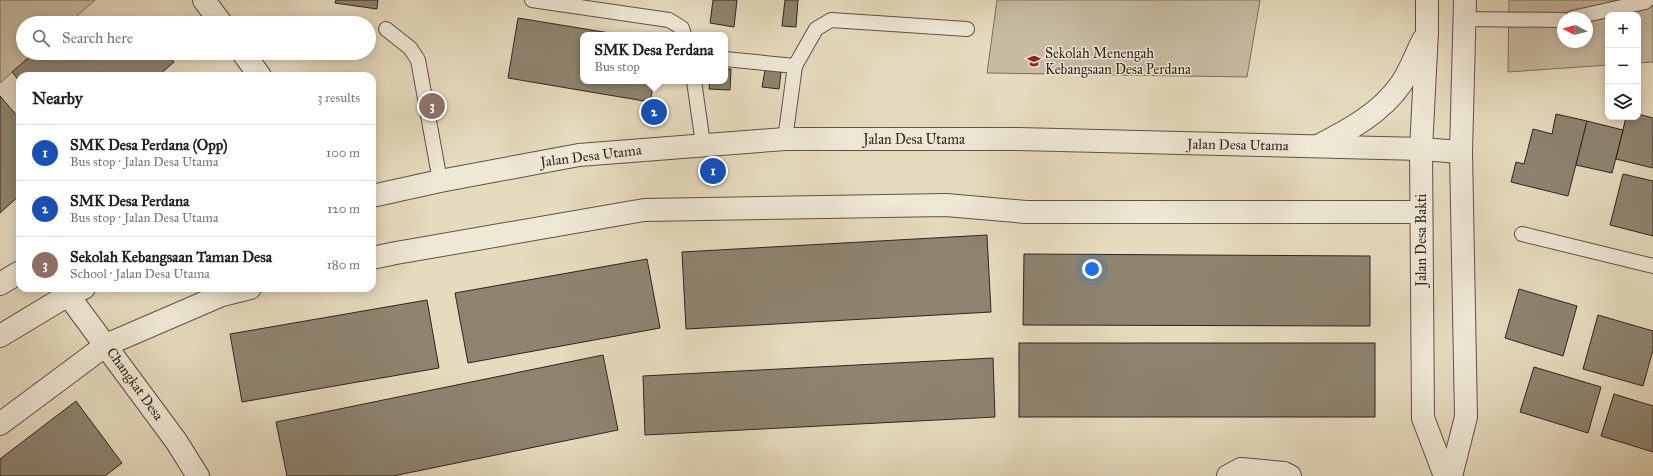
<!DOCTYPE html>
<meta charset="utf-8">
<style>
:root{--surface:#fff;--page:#f2f2f2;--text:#202124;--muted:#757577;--line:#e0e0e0;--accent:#8f2418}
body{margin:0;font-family:"IM FELL Great Primer",serif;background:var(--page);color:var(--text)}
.controls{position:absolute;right:12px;top:12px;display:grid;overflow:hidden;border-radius:8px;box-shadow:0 2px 10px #0003}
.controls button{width:36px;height:36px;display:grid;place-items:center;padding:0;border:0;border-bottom:1px solid var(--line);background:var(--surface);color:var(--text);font:20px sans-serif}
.compass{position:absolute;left:1557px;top:12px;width:36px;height:36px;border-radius:50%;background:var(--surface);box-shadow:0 2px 10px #0003;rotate:277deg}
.you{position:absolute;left:1092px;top:269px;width:14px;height:14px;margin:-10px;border:3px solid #fff;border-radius:50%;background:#1a73e8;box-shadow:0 0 0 6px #1a73e833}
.badge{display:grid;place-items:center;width:26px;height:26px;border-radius:50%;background:var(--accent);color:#fff;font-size:13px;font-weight:700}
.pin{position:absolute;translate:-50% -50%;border:2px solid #fff;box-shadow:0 1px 4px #0006}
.popup{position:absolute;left:580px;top:32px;width:148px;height:52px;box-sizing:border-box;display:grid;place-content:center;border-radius:8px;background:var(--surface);filter:drop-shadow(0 1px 3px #0005);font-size:13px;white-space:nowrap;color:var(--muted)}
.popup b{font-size:15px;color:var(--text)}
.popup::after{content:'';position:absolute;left:50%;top:100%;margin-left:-8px;border:8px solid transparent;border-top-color:var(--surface)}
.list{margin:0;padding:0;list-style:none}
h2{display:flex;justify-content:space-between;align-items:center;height:52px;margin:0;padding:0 16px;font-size:17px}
h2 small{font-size:13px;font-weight:400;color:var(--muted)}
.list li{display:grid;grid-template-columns:26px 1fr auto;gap:12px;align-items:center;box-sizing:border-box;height:56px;padding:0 16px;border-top:1px solid var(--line)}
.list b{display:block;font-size:15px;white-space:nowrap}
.list p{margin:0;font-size:13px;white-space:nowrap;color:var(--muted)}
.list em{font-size:13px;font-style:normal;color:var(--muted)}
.icon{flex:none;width:22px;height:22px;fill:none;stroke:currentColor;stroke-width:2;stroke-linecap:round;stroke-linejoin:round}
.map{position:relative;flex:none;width:1653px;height:476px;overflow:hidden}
.search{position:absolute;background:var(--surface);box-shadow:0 2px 10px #0003;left:16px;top:16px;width:360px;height:44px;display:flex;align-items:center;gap:10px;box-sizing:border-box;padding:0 14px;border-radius:22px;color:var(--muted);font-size:15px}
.panel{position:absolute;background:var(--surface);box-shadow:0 2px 10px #0003;left:16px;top:72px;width:360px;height:220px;border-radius:12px}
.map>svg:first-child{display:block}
.green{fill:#c7bca2;stroke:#7b715f;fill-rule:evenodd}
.building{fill:#8e8470;stroke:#2f261c}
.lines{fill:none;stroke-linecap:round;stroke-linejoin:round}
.service-casing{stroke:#5d5344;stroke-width:16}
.minor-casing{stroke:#5d5344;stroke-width:24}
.tertiary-casing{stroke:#5d5344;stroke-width:24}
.service{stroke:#efe8d5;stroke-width:14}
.minor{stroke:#efe8d5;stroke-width:22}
.tertiary{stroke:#efe8d5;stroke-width:22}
.labels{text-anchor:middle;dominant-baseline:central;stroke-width:3;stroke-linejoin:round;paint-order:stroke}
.poi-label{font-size:14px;fill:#2f261c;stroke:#efe8d5;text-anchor:start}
.street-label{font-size:14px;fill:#2f261c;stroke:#efe8d5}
</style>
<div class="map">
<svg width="1653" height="476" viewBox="0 0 1653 476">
<rect width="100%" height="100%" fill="#e6dbbe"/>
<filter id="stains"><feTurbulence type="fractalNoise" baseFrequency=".005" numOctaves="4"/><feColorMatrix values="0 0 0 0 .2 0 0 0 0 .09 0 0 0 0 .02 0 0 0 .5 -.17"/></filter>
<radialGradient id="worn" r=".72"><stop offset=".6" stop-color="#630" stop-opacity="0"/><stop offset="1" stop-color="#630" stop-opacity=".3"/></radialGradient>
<g class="green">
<path d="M0 0H95L69 23H23V53H34L0 83Z"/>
<path d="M997 0H1260L1247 77 987 73Z"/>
<path d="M1509 0H1653V62L1638 63V15H1608V65L1508 72ZM1563 18H1587V42H1563Z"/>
</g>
<g class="building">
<path d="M336 0H378L377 9 335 3Z"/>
<path d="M713 0H737L734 27 710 23Z"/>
<path d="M785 0H798L796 27 782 26Z"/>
<path d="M518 18 622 35H583V81H654L650 102 508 78Z"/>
<path d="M34 53H166L174 62 158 76H20V82L12 72Z"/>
<path d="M725 69H731L730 90 709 89 710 81H725Z"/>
<path d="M765 70 781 72 779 89 762 87Z"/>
<path d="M0 96 19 118 20 117V195L0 213Z"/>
<path d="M1556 114 1587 121 1568 196 1511 182 1516 162 1524 164 1533 129 1552 134Z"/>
<path d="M1638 114 1653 118V168L1616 159 1626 117H1638Z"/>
<path d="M1587 121 1623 130 1612 173 1576 165Z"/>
<path d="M1623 174 1653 181V236L1610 225Z"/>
<path d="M987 235 991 312 686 329 682 252Z"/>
<path d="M1024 254 1370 256V326L1023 325Z"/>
<path d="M647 259 660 328 468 363 455 293Z"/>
<path d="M1519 289 1577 306 1563 356 1505 338Z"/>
<path d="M427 300 439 368 242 402 230 334Z"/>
<path d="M1598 315 1653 331V350L1643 386 1583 369Z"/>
<rect x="1019" y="343" width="356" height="74"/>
<path d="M603 355 618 430 393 476H287L276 422Z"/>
<path d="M993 358 995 417 645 435 643 376Z"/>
<path d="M1534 367 1601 387 1588 433 1520 412Z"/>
<path d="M1614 394 1653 406V452L1601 436Z"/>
<path d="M76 401 122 463 105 476H0V459Z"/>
</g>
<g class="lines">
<g class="service-casing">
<g id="service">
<path d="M532 0 669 20 682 28 684 35"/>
<path d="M1572 18 1645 2 1647 0"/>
<path d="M1464 19 1563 20"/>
<path d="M386 29 410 48 418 60 440 181"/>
<path d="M725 59 795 66"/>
<path d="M694 81 703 144"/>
<path d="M785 139 795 66 816 29 831 20 967 29"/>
<path d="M1522 234 1653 266"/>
</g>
</g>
<g class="minor-casing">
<g id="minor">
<path d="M204 0 221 23"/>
<path d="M243 53 260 76"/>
<path d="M372 258 396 253 644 210 946 205 1026 212H1421"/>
<path d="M0 284 20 272"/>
<path d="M68 295 176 441 198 476"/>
<path d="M0 424 106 345 222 295 250 288"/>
<path d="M1228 476 1241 469 1284 473 1290 476"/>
</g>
</g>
<g class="tertiary-casing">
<g id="tertiary">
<path d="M1427 0V32L1421 149 1423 418 1445 476"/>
<path d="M1318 146C1349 130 1381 113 1401 84 1410 71 1416 54 1423 40"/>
<path d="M372 196 440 181 579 155 785 139H1018L1421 149 1461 152"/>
<path d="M0 336 68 295 84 288"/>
<path d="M1451 476 1466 417 1461 152 1465 0"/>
</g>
</g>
<use href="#service" class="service"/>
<use href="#minor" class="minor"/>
<use href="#tertiary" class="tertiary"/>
</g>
<defs>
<g id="school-bare" transform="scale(1.08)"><path d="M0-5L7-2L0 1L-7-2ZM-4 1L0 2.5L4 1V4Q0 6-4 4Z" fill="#8f2418" stroke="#efe8d5" stroke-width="2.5" paint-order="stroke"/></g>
</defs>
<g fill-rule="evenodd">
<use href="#school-bare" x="1034" y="61"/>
</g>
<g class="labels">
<g class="poi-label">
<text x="1045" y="53">Sekolah Menengah<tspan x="1045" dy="16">Kebangsaan Desa Perdana</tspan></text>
</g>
<g class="street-label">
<text x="914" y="139">Jalan Desa Utama</text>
<text transform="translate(1238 145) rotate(1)">Jalan Desa Utama</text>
<text transform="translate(591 156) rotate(-7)">Jalan Desa Utama</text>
<text transform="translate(1421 240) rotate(-90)">Jalan Desa Bakti</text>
<text transform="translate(135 384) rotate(54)">Changkat Desa</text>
</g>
</g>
<rect width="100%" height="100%" filter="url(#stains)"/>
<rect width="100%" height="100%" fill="url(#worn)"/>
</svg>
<div class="controls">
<button>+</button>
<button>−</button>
<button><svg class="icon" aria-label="layers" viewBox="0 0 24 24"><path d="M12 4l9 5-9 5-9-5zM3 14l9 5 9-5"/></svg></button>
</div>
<svg class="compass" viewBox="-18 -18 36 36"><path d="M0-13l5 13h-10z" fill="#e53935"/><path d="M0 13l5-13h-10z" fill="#757577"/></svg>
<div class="you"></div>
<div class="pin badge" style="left:713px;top:171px;background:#1a4fb4">1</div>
<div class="pin badge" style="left:654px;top:112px;background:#1a4fb4">2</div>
<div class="popup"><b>SMK Desa Perdana</b>Bus stop</div>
<div class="pin badge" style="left:432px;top:106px;background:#8d6e63">3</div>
<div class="search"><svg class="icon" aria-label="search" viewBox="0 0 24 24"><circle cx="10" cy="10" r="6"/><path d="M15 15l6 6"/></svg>Search here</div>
<section class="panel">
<h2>Nearby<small>3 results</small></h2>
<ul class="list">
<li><span class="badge" style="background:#1a4fb4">1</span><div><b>SMK Desa Perdana (Opp)</b><p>Bus stop · Jalan Desa Utama</p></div><em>100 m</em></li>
<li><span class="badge" style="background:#1a4fb4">2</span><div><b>SMK Desa Perdana</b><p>Bus stop · Jalan Desa Utama</p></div><em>120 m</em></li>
<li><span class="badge" style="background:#8d6e63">3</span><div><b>Sekolah Kebangsaan Taman Desa</b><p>School · Jalan Desa Utama</p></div><em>180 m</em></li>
</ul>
</section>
</div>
